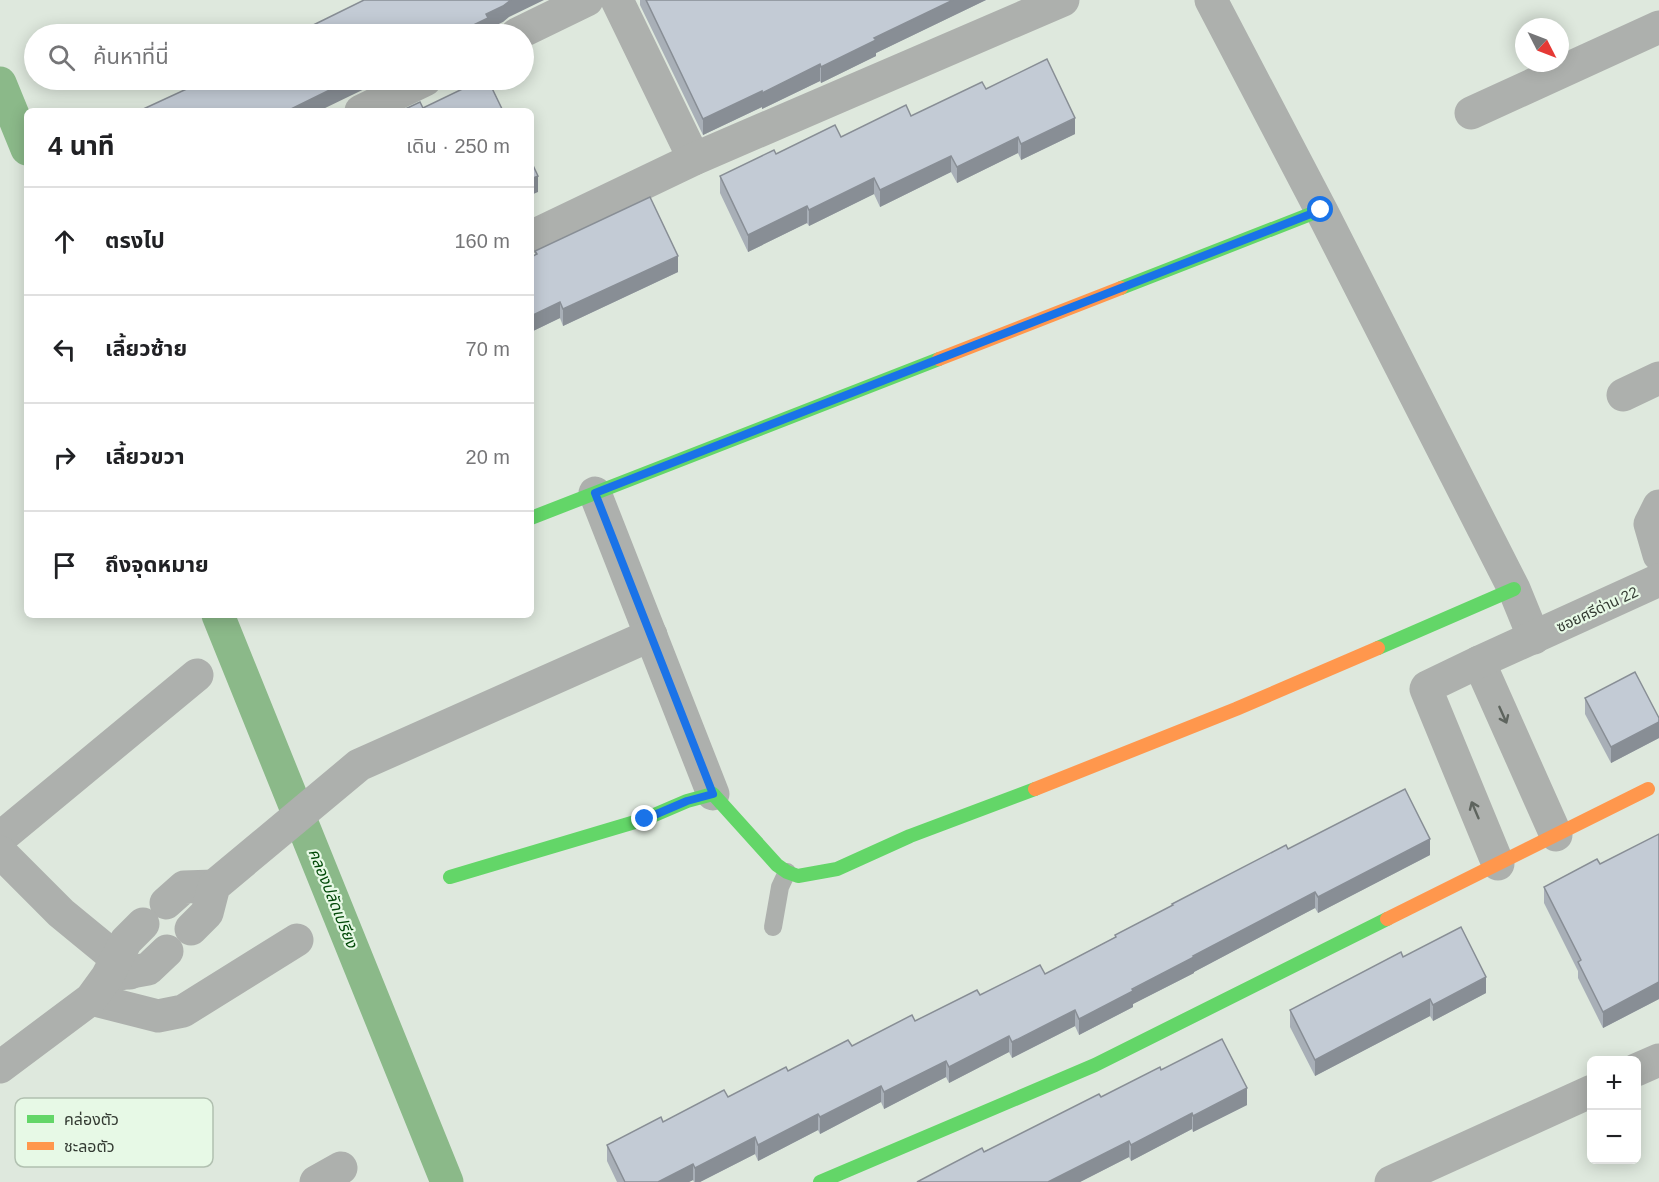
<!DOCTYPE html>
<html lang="th">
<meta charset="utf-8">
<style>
:root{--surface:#fff;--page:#f6f6f6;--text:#202124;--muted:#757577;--line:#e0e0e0}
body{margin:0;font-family:Helvetica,"Noto Sans Thai",sans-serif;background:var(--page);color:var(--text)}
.controls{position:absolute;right:18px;bottom:18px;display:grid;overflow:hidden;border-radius:9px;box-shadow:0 3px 15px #0003}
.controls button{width:54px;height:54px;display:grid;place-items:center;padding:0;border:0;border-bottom:2px solid var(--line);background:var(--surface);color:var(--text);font:30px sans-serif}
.compass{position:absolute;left:1515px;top:18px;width:54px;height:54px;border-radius:50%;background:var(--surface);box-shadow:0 3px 15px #0003;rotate:132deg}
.stop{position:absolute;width:18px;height:18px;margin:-14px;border:4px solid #1a73e8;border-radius:50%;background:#fff}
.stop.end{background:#1a73e8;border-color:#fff;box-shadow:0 2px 6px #0008}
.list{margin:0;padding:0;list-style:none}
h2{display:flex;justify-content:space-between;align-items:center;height:78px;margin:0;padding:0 24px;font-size:26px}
h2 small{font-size:20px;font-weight:400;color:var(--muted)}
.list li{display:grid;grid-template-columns:39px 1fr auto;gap:18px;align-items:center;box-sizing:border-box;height:108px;padding:0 24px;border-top:2px solid var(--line)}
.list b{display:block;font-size:22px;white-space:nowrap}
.list em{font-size:20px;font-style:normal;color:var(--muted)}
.icon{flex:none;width:33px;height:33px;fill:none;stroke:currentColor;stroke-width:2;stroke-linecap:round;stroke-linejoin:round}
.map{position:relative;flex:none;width:1659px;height:1182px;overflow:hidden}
.search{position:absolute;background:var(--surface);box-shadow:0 3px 15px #0003;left:24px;top:24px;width:510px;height:66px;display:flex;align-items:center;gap:15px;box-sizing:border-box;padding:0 21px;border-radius:33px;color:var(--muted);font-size:22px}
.panel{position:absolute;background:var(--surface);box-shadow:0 3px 15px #0003;left:24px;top:108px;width:510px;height:510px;border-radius:9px}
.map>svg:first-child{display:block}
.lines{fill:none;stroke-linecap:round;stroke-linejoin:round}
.canal{stroke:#8bb989;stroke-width:33}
.lane{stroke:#adb0ad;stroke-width:18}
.street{stroke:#adb0ad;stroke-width:33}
.fast{stroke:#63d668;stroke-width:14}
.slow{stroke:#ff974d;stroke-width:14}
.wall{fill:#a8afb7}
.shaded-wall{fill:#888e95}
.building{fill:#c3cbd5;stroke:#888e95;stroke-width:1.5}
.oneway{stroke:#5e645e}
.route{stroke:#1a73e8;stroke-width:8}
.labels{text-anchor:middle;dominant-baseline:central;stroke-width:4.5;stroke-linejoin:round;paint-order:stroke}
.street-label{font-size:15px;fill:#343b33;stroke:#e7f9e6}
.water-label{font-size:16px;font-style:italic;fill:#024908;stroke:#e7f9e6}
.key{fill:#e7f9e6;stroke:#b1c0b0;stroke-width:1.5}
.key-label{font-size:16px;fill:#343b33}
</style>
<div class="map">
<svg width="1659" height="1182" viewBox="0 0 1659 1182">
<rect width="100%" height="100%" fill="#dee8dd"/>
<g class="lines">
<g class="canal">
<path d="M0 83 27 149"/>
<path d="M218 615 447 1182"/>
</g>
<path class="lane" d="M773 927 780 887 787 872"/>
<g class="street">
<path d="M617 0 694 159"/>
<path d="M1211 0 1321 210 1514 589 1534 638"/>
<path d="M517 34 587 0"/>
<path d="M361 111 425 80"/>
<path d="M1471 113 1659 27"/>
<path d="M531 237 694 159 1063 0"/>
<path d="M1623 395 1659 378"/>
<path d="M595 493 713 794"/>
<path d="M1659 506 1650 524 1659 555"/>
<path d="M1479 662 1556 835"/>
<path d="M0 838 197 675"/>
<path d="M0 852 61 913 117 959 130 973"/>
<path d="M1498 864 1426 689 1427 687 1479 662 1659 580"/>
<path d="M166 903 184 887 214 886"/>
<path d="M191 929 207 913 214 886 359 765 651 635"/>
<path d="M109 976 148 969 167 951"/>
<path d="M91 999 158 1016 183 1011 297 940"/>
<path d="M0 1067 91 999 107 977 126 941 143 924"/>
<path d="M1636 1070 1659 1060"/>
<path d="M316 1182 341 1168"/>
<path d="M1391 1182 1592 1091"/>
</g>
<g class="fast">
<path d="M1121 288 1321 210"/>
<path d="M531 518 939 359"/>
<path d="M1378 648 1514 589"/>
<path d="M450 877 645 819 687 801 713 794 777 865 787 872 798 876 837 869 910 836 1035 789"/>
<path d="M820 1182 1095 1065 1387 919"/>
</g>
<g class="slow">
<path d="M939 359 1121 288"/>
<path d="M1035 789 1236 709 1378 648"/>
<path d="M1387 919 1648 789"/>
</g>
</g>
<g class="wall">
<path d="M640 0H986L876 53V56L821 83 820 81 762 109V107L703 135 640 5Z"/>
<path d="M986 89 1075 134 1021 160 1018 153 957 183 951 172 880 207 874 194 809 226 807 223 748 252 720 193V176L776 154 841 137 911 116Z"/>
<path d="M535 251 678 272 563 326 560 318 531 332V257L535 255Z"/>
<path d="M1585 698 1659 718V738L1611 763 1585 714Z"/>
<path d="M1659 834V999L1603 1028 1578 978V971L1544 903V887L1600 864Z"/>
<path d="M1288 849 1430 855 1318 913 1315 908 1194 972V973L1133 1004V1007L1079 1035 1075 1026 1012 1058 1009 1052 949 1083 946 1077 884 1109 881 1102 820 1134 818 1130 758 1161 755 1154 700 1182H694L693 1180 689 1182H617L607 1161V1145L663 1122 728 1097 788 1071 980 995 1045 974 1115 937V935Z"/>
<path d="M1403 957 1486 993 1433 1021 1430 1016 1315 1076 1290 1027V1010Z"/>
<path d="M1161 1070 1247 1105 1193 1132 1192 1129 1131 1161 1129 1157 1080 1182H917Z"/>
</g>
<g class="shaded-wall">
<path d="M511 0H544L509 17 503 22 488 29V34H455L486 14Z"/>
<path d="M953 0H986L876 53V56L821 83V67L874 38Z"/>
<path d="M820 64V81L762 109V93Z"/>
<path d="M350 80H383L319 111H287Z"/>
<path d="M762 91V107L703 135V119Z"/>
<path d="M1075 118V134L1021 160V144Z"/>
<path d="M1018 137V153L957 183V167Z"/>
<path d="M951 156V172L880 207V190Z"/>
<path d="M538 176V192L531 195V179Z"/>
<path d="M874 178V194L809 226V210Z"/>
<path d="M807 206V223L748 252V235Z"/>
<path d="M678 256V272L563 326V309Z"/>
<path d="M560 302V318L531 332V316Z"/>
<path d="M1659 722V738L1611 763V747Z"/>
<path d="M1430 839V855L1318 913V897Z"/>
<path d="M1315 892V908L1194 972V973L1133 1004V1007L1079 1035V1019L1193 956Z"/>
<path d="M1486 977V993L1433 1021V1005Z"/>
<path d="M1659 982V999L1603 1028V1012Z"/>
<path d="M1430 999V1016L1315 1076V1060Z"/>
<path d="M1075 1010V1026L1012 1058V1042Z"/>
<path d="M1009 1036V1052L949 1083V1067Z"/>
<path d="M946 1061V1077L884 1109V1092Z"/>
<path d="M881 1086V1102L820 1134V1117Z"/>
<path d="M1247 1088V1105L1193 1132V1116Z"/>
<path d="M1192 1113V1129L1131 1161V1145Z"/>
<path d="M818 1114V1130L758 1161V1145Z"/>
<path d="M755 1137V1154L700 1182H695V1168Z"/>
<path d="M1129 1141V1157L1080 1182H1048Z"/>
<path d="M693 1164V1180L689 1182H658Z"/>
</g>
<g class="building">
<path d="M364 0H511L503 6 486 14 488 18 455 34H295Z"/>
<path d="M646 0H953L874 38 876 40 821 67 820 64 762 93V91L703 119Z"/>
<path d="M1047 59 1075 118 1021 144 1018 137 957 167 951 156 880 190 874 178 809 210 807 206 748 235 720 176 774 150 776 154 835 125 841 137 906 105 911 116 982 82 986 89Z"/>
<path d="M206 80H350L287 111H139Z"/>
<path d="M481 80H488L503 111H401L420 102 423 108Z"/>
<path d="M531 161 538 176 531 179Z"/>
<path d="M650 197 678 256 563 309 560 302 531 316V257L537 254 535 251Z"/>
<path d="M1635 672 1659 718V722L1611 747 1585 698Z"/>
<path d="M1405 789 1430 839 1318 897 1315 892 1193 956 1194 957 1132 989 1133 991 1079 1019 1075 1010 1012 1042 1009 1036 949 1067 946 1061 884 1092 881 1086 820 1117 818 1114 758 1145 755 1137 695 1168 693 1164 658 1182H625L607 1145 661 1117 663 1122 724 1090 728 1097 786 1067 788 1071 848 1040 852 1046 912 1015 915 1021 977 990 980 995 1040 965 1045 974 1116 937 1115 935 1173 905 1172 904 1286 845 1288 849Z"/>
<path d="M1659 834V982L1603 1012 1578 962 1581 960 1544 887 1597 859 1600 864Z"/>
<path d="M1461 927 1486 977 1433 1005 1430 999 1315 1060 1290 1010 1401 952 1403 957Z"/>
<path d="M1222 1039 1247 1088 1193 1116 1192 1113 1131 1145 1129 1141 1048 1182H917L982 1148 984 1152 1099 1094 1101 1097 1160 1067 1161 1070Z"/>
</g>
<defs><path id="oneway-shaft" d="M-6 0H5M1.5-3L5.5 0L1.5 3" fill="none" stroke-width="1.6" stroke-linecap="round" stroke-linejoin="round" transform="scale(1.5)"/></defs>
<g class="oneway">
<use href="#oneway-shaft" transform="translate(1503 715) rotate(66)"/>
<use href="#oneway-shaft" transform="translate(1475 810) rotate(-113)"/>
</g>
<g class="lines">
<path class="route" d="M645 819 687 801 713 794 595 493 1321 210"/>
</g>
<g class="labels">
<g class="street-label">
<text transform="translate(1597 609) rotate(-25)">ซอยศรีด่าน 22</text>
</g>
<g class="water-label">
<text transform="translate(333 898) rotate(68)">คลองปลัดเปรียง</text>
</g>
</g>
<rect x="15" y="1098" width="198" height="69" rx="9" class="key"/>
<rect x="27" y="1115" width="27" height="8" fill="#63d668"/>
<rect x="27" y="1142" width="27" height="8" fill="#ff974d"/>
<g class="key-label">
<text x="64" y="1125">คล่องตัว</text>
<text x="64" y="1152">ชะลอตัว</text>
</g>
</svg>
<div class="controls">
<button>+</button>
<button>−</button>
</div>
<svg class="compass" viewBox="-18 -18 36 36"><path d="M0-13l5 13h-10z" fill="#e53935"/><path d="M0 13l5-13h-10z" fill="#757577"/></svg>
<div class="stop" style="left:1321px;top:210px"></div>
<div class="stop end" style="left:645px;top:819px"></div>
<div class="search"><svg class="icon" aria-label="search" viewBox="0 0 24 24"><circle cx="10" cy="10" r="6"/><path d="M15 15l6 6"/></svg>ค้นหาที่นี่</div>
<section class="panel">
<h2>4 นาที<small>เดิน · 250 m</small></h2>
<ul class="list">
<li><svg class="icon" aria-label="ahead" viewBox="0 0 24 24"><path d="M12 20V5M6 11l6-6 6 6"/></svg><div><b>ตรงไป</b></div><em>160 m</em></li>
<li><svg class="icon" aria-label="left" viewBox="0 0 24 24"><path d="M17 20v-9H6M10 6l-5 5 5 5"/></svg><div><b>เลี้ยวซ้าย</b></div><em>70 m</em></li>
<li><svg class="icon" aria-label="right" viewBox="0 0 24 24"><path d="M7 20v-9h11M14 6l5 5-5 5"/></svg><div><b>เลี้ยวขวา</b></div><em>20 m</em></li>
<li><svg class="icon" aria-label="arrive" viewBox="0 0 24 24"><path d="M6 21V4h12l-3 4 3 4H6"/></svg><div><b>ถึงจุดหมาย</b></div></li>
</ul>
</section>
</div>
